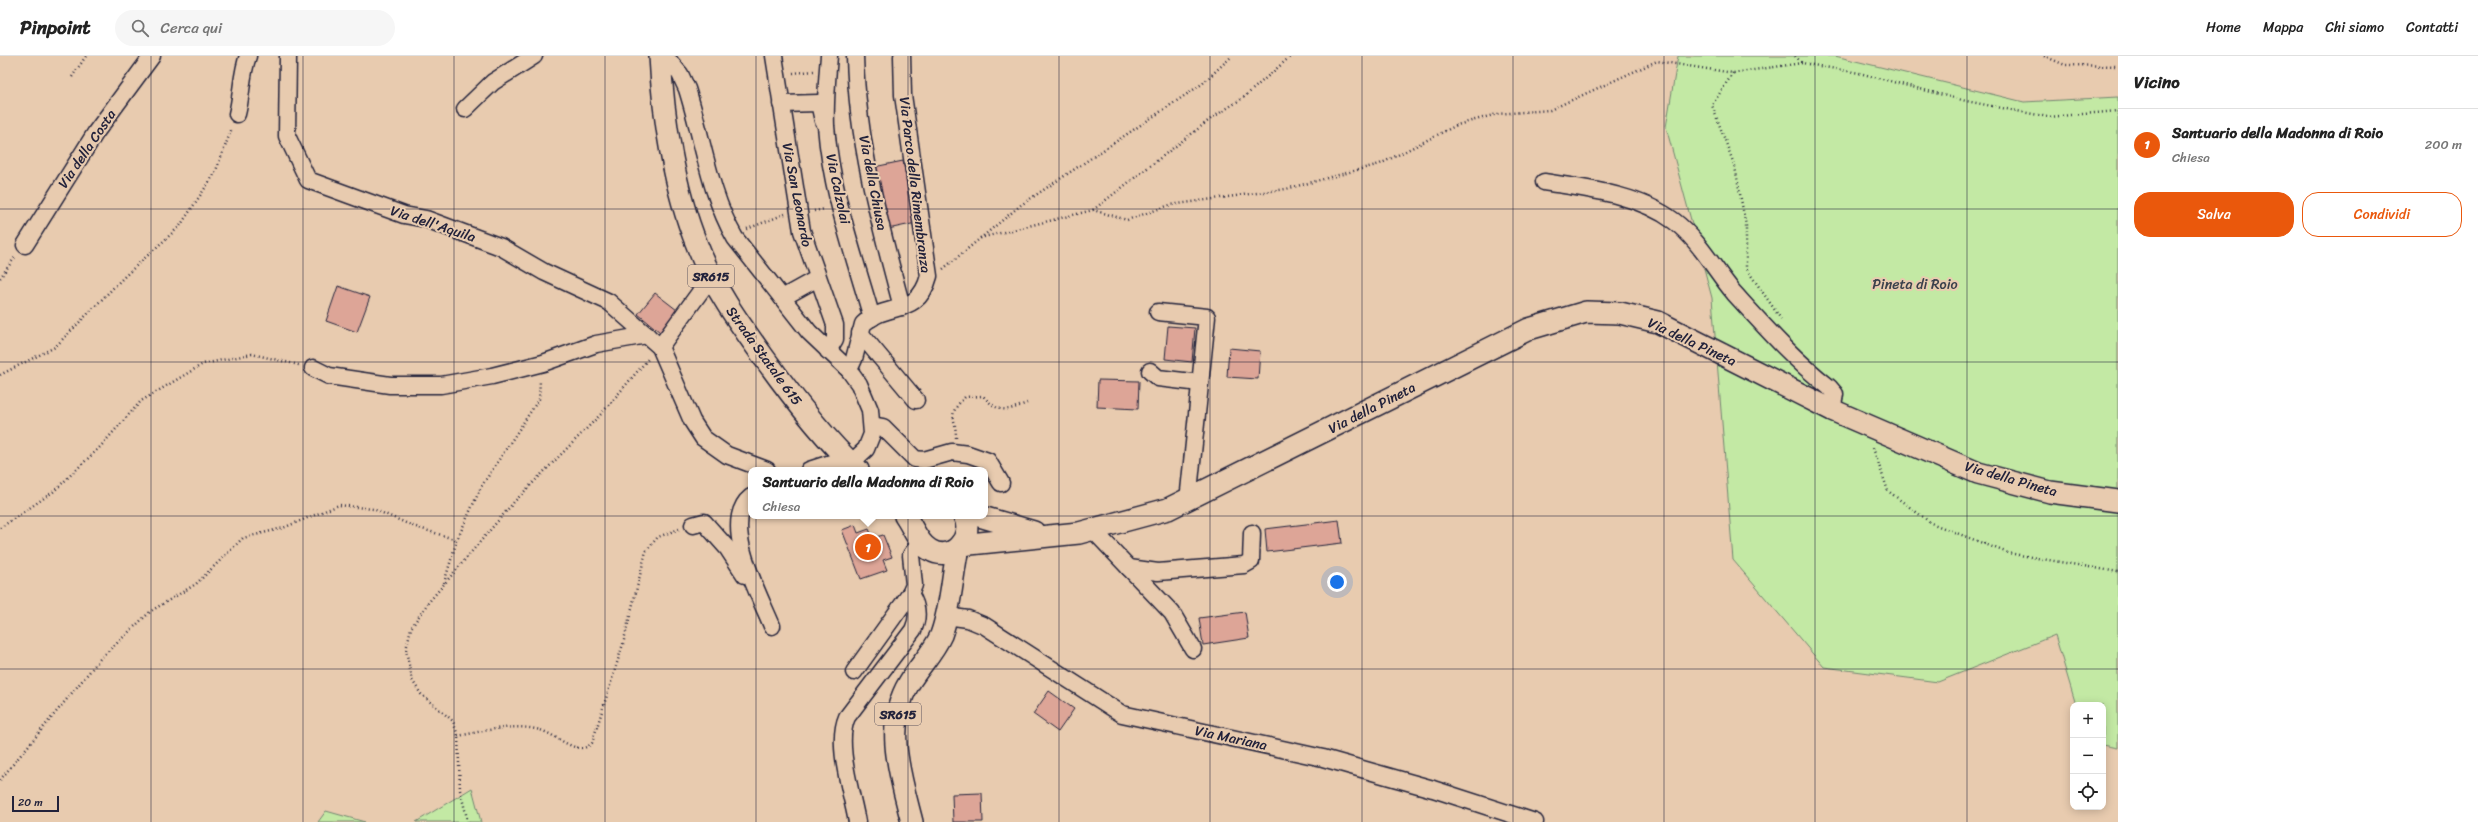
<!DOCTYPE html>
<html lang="it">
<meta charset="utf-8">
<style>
:root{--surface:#fff;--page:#f6f6f6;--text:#222;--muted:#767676;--line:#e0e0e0;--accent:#ea580c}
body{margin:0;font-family:Sriracha,sans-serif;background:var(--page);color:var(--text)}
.controls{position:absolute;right:12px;bottom:12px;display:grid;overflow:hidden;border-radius:8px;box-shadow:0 2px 10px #0003}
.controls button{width:36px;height:36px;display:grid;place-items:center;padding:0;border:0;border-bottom:1px solid var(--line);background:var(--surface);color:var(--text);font:20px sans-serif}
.scale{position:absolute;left:12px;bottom:10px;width:47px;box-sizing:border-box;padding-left:4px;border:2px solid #22223b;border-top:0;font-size:11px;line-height:14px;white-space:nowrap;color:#22223b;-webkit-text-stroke:3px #e8cbaf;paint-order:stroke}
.you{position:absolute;left:1337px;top:526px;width:14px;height:14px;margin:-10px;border:3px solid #fff;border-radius:50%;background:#1a73e8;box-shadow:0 0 0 6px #1a73e833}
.badge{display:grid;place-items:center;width:26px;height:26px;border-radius:50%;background:var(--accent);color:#fff;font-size:13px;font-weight:700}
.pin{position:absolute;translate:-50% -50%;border:2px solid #fff;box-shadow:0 1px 4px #0006}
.popup{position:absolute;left:748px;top:411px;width:240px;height:52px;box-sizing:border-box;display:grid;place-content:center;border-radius:8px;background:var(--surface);filter:drop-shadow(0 1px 3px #0005);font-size:13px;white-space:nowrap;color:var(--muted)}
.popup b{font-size:15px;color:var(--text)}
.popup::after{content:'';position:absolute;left:50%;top:100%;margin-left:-8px;border:8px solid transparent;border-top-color:var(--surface)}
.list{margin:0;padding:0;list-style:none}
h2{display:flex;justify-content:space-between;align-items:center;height:52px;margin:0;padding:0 16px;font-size:17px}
h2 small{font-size:13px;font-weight:400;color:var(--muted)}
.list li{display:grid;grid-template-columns:26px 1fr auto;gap:12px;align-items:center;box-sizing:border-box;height:72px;padding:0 16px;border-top:1px solid var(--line)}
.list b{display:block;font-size:15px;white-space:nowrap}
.list p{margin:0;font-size:13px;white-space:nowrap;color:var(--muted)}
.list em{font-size:13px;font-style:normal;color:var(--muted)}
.actions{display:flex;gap:8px;padding:12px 16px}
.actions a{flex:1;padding:9px 0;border:1px solid var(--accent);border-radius:16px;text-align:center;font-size:14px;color:var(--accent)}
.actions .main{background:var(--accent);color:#fff}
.icon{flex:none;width:22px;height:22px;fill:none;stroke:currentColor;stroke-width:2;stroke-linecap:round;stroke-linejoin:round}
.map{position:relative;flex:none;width:2118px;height:766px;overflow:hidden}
header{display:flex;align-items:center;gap:24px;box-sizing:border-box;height:56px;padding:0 20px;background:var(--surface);border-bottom:1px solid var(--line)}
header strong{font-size:19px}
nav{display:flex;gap:22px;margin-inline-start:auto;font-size:14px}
.search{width:280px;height:36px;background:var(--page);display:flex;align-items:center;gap:10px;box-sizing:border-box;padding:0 14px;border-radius:22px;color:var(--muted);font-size:15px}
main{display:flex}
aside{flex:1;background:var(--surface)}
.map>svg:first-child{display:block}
.green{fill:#c3e9a4;stroke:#728670}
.building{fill:#dda597;stroke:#22223b}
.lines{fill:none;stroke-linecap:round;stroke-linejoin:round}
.minor-casing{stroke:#22223b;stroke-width:19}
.major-casing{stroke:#22223b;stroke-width:24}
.path{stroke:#22223b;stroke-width:2.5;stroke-dasharray:1 3;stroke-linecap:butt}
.minor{stroke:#e8cbaf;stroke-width:16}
.major{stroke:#e8cbaf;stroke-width:21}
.grid{fill:none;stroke:#22223b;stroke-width:1;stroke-opacity:0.55}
.labels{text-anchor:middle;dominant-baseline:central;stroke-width:4;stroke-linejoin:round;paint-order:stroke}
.shield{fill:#e8cbaf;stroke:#5d555e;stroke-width:1}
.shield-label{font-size:13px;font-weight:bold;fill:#22223b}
.street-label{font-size:14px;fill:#22223b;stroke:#e8cbaf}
.park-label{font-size:14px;fill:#3a404b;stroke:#e8cbaf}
</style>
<header>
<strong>Pinpoint</strong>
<div class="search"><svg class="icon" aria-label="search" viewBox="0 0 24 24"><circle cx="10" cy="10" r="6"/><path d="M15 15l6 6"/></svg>Cerca qui</div>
<nav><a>Home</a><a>Mappa</a><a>Chi siamo</a><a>Contatti</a></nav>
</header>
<main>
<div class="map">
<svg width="2118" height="766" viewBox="0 0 2118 766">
<rect width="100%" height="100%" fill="#e8cbaf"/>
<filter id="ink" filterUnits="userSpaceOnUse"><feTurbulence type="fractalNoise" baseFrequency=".025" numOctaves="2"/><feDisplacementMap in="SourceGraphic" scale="8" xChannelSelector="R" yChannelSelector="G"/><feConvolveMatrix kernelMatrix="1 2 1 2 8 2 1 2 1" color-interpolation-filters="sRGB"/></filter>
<g filter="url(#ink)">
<g class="green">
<path d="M1678 0H1835L2024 46 2118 41V692L2103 689V649H2076L2055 579 1938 626 1824 611 1733 504 1712 242 1666 71Z"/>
<path d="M472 732 481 766H416Z"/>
<path d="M326 755 365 766H318Z"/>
</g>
<g class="building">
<path d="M903 105 916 167 888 173 874 111Z"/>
<path d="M338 230 370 241 357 276 326 265Z"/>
<path d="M655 237 677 254 660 276 638 258Z"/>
<path d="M1168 270 1195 272 1192 306 1165 303Z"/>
<path d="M1229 292 1260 295 1258 323 1227 321Z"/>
<path d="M1098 324 1139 325 1138 353 1097 351Z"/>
<path d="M1339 464 1342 487 1267 496 1265 473Z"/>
<path d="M855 469 858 477 869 473 873 482 883 479 892 501 883 504 887 514 861 523 842 474Z"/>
<path d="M1245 556 1249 582 1203 589 1199 562Z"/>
<path d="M1049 635 1074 653 1058 676 1033 658Z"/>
<path d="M982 737 983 766H953L952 738Z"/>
</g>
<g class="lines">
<g class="minor-casing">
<g id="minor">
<path d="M288 0 287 80 308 124 404 159 426 163 501 191 544 216 609 246 660 291 692 365 703 382 727 399 767 414"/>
<path d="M665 0 680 18 687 33C703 83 709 137 735 182L809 276 849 314 859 328 870 354 872 378 866 393 851 407"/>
<path d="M774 0 802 175 835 269V283L828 295"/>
<path d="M829 0C827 23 825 47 826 70 831 136 854 199 872 262"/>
<path d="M855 0C857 86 880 169 902 251"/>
<path d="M781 48 819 47 823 65"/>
<path d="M465 53 493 26 534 0"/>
<path d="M237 58C242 39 241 18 248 0"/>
<path d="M1544 126C1587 133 1638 138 1674 165 1699 184 1714 213 1734 237 1764 270 1794 304 1829 331L1835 338 1832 354"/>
<path d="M25 189 96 76 152 0"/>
<path d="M782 242 818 222"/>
<path d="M1158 256 1207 261 1188 445"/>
<path d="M860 277 916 344"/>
<path d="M660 291 711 221"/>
<path d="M313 312 329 320 390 329H441L492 320 543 307 596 288 647 279"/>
<path d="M849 314 854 303 863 268C887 245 918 262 929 220L903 39 902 0"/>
<path d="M1150 315 1158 322 1200 327"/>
<path d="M872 369 883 371 915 403 924 404 952 396 968 398 988 405 1001 427"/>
<path d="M809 414 846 402"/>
<path d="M751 441C719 466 760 540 772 570"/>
<path d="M693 469 704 466 728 493 745 519"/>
<path d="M1093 474 1172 557 1193 593"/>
<path d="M1129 512 1158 516 1244 509 1251 505 1252 477"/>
<path d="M946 560 968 563 985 570 1122 658 1323 702 1433 733 1535 766"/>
<path d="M854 616 910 538 914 529 911 499 921 486"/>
<path d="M857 766C852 737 835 688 847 661L913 574C919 561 918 550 910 538"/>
</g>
</g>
<g class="major-casing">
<g id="major">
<path d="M660 0C663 61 674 133 697 189 713 231 739 267 765 303 793 342 823 381 858 414"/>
<path d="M905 460C913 471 918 488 930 494 952 507 975 481 964 460"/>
<path d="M979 460 1034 476"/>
<path d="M960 489 1079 477 1168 453 1529 273 1586 256 1620 257 1658 266 1832 354 1978 417 2050 436 2118 445"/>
<path d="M912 766C901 722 883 670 909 627 919 610 933 597 941 579 951 552 952 520 958 492"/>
</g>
</g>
<g class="path">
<path d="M1795 0 1802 7 1859 17 1966 45 2048 61 2118 55"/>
<path d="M2044 0 2065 9 2118 10"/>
<path d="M793 17 814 15"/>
<path d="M1733 17 1712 49 1735 111 1746 170V212L1781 263"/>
<path d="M72 21 86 0"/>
<path d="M1093 154 1212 62 1243 42 1291 0"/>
<path d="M814 155 825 153"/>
<path d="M747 173 785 158"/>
<path d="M980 182 1093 154 1127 164 1170 149 1286 133 1380 108 1457 69 1497 58 1550 54 1657 5 1733 17 1802 7"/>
<path d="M943 213 1021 149 1202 28 1232 0"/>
<path d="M0 222 16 200"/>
<path d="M0 319 55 291 124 221 180 170 215 117 232 72"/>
<path d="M956 382C956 359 946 360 965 341L983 340C999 357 1005 356 1027 347"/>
<path d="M1873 392 1888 435 1931 467 2008 497 2118 516"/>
<path d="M0 472 53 436 100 391 141 345 203 308 252 298 299 309"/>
<path d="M444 527 457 484 481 431 539 343 540 324"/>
<path d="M458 680C484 675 514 667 540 674 556 678 578 702 592 687L623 588 646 495 658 481 679 473"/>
<path d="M0 724 100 603 151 555 196 528 243 482 283 472 339 449 373 453 413 470 457 484"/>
<path d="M468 766 460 734 458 680 453 665 421 638 412 624 406 594 411 572 428 547 514 446 602 357 648 303"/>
</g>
<use href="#minor" class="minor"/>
<use href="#major" class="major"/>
</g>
</g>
<path class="grid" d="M151 0V766M303 0V766M454 0V766M605 0V766M756 0V766M908 0V766M1059 0V766M1210 0V766M1362 0V766M1513 0V766M1664 0V766M1815 0V766M1967 0V766M0 153H2118M0 306H2118M0 460H2118M0 613H2118"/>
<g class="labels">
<g class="shield">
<rect x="688" y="209" width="46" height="22" rx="3"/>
<rect x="875" y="647" width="46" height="22" rx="3"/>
</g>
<g class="shield-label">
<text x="711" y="220">SR615</text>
<text x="898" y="658">SR615</text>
</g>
<g class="street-label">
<text transform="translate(87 93) rotate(-56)">Via della Costa</text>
<text transform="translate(873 127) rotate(79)">Via della Chiusa</text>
<text transform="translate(915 129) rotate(83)">Via Parco della Rimembranza</text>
<text transform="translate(838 133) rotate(78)">Via Calzolai</text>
<text transform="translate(797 139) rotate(79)">Via San Leonardo</text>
<text transform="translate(433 168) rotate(18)">Via dell'Aquila</text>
<text transform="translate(1692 286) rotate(25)">Via della Pineta</text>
<text transform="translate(764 300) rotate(54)">Strada Statale 615</text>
<text transform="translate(1372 352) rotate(-27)">Via della Pineta</text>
<text transform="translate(2011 423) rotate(16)">Via della Pineta</text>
<text transform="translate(1231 682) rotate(12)">Via Mariana</text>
</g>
<g class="park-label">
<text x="1915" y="228">Pineta di Roio</text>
</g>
</g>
</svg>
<div class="controls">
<button>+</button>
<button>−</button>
<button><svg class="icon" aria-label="locate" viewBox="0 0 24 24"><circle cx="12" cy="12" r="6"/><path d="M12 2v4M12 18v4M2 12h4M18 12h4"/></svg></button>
</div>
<div class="scale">20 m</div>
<div class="you"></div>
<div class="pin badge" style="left:868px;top:491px">1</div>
<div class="popup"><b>Santuario della Madonna di Roio</b>Chiesa</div>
</div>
<aside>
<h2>Vicino<small></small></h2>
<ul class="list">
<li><span class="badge">1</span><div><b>Santuario della Madonna di Roio</b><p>Chiesa</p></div><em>200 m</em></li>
</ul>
<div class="actions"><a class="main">Salva</a><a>Condividi</a></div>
</aside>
</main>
